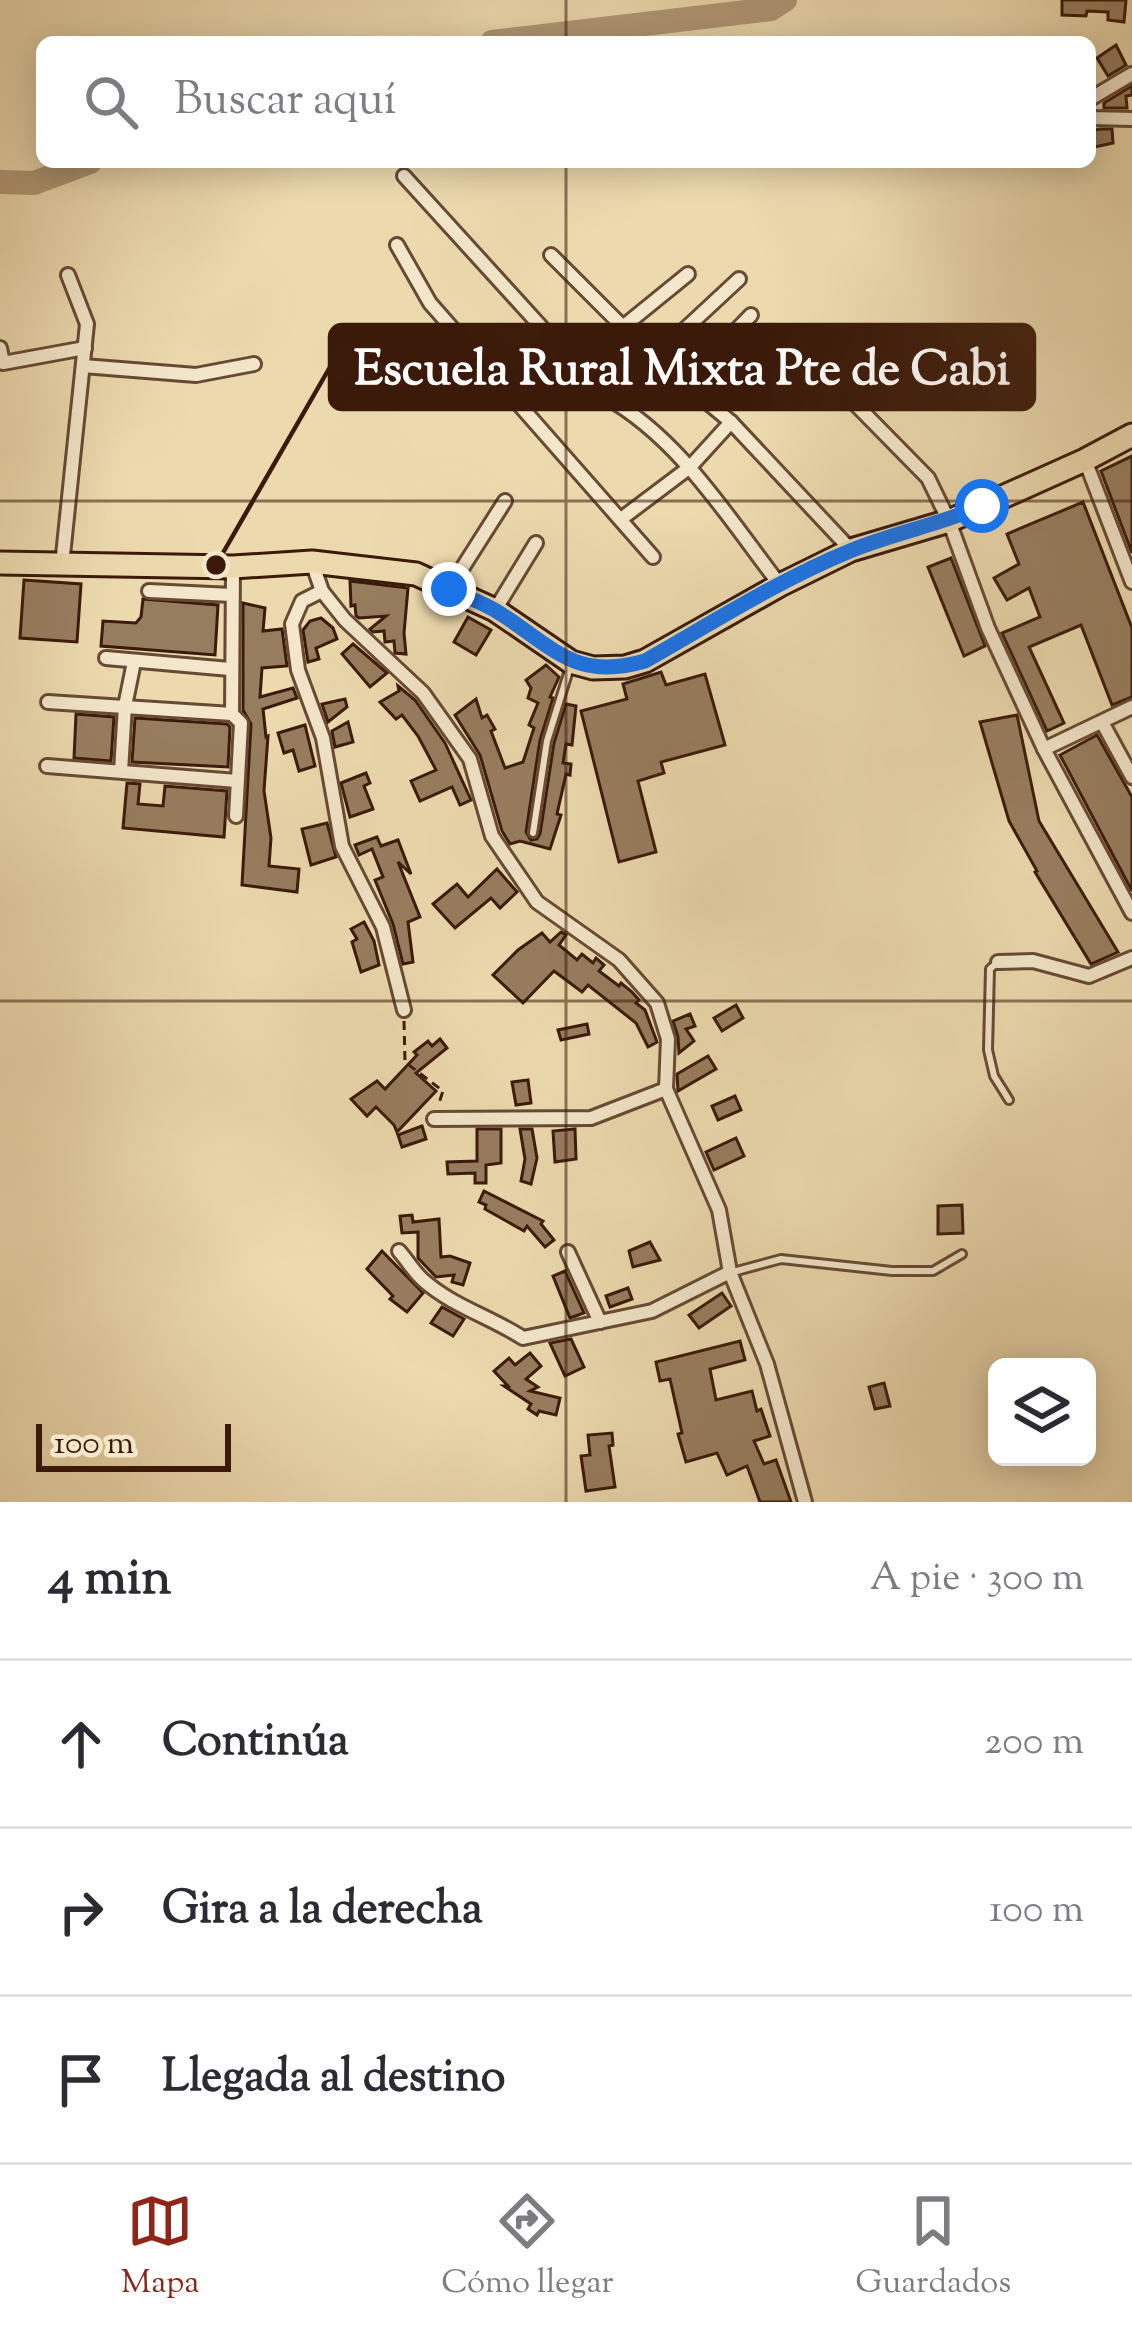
<!DOCTYPE html>
<html lang="es">
<meta charset="utf-8">
<style>
:root{--surface:#fff;--page:#f2f2f3;--text:#2b2b33;--muted:#7c7c81;--line:#e1e1e2;--accent:#8f2418}
body{margin:0;font-family:"Sorts Mill Goudy",serif;background:var(--page);color:var(--text)}
.controls{position:absolute;right:36px;bottom:36px;display:grid;overflow:hidden;border-radius:18px;box-shadow:0 6px 30px #0003}
.controls button{width:108px;height:108px;display:grid;place-items:center;padding:0;border:0;border-bottom:3px solid var(--line);background:var(--surface);color:var(--text);font:60px sans-serif}
.scale{position:absolute;left:36px;bottom:30px;width:195px;box-sizing:border-box;padding-left:12px;border:6px solid #3b1a0a;border-top:0;font-size:33px;line-height:42px;white-space:nowrap;color:#3b1a0a;-webkit-text-stroke:9px #f3e6ca;paint-order:stroke}
.stop{position:absolute;width:36px;height:36px;margin:-27px;border:9px solid #1a73e8;border-radius:50%;background:#fff}
.stop.end{background:#1a73e8;border-color:#fff;box-shadow:0 3px 12px #0008}
.list{margin:0;padding:0;list-style:none}
h2{display:flex;justify-content:space-between;align-items:center;height:156px;margin:0;padding:0 48px;font-size:51px}
h2 small{font-size:39px;font-weight:400;color:var(--muted)}
.list li{display:grid;grid-template-columns:78px 1fr auto;gap:36px;align-items:center;box-sizing:border-box;height:168px;padding:0 48px;border-top:3px solid var(--line)}
.list b{display:block;font-size:45px;white-space:nowrap}
.list em{font-size:39px;font-style:normal;color:var(--muted)}
.icon{flex:none;width:66px;height:66px;fill:none;stroke:currentColor;stroke-width:2;stroke-linecap:round;stroke-linejoin:round}
.map{position:relative;flex:none;width:1132px;height:1502px;overflow:hidden}
.search{position:absolute;background:var(--surface);box-shadow:0 6px 30px #0003;left:36px;right:36px;top:36px;height:132px;display:flex;align-items:center;gap:30px;box-sizing:border-box;padding:0 42px;border-radius:18px;color:var(--muted);font-size:45px}
.sheet{height:660px;background:var(--surface)}
nav{display:flex;justify-content:space-around;align-items:center;box-sizing:border-box;height:168px;border-top:3px solid var(--line);background:var(--surface);font-size:33px;color:var(--muted)}
nav a{display:grid;justify-items:center;gap:6px}
nav .on{color:var(--accent)}
.map>svg:first-child{display:block}
.lines{fill:none;stroke-linecap:round;stroke-linejoin:round}
.river{stroke:#b09876;stroke-width:24}
.building{fill:#977d5f;stroke:#3b1a0a;stroke-width:3}
.service-casing{stroke:#674a33;stroke-width:12}
.minor-casing{stroke:#674a33;stroke-width:18}
.primary-casing{stroke:#3b1a0a;stroke-width:27}
.path{stroke:#3b1a0a;stroke-width:3;stroke-dasharray:9 6;stroke-linecap:butt}
.service{stroke:#f3e6ca;stroke-width:6}
.minor{stroke:#f3e6ca;stroke-width:12}
.primary{stroke:#ecd9ae;stroke-width:21}
.route{stroke:#1a73e8;stroke-width:15}
.grid{fill:none;stroke:#3b1a0a;stroke-width:3;stroke-opacity:0.55}
.leader{fill:none;stroke:#3b1a0a;stroke-width:4.5}
.callout-dot{fill:#3b1a0a;stroke:#f3e6ca;stroke-width:4.5}
.callout{fill:#3b1a0a;stroke:#3b1a0a;stroke-width:4.5}
.callout-label{font-size:48px;text-anchor:middle;font-weight:bold;fill:#fff}
</style>
<div class="map">
<svg width="1132" height="1502" viewBox="0 0 1132 1502">
<rect width="100%" height="100%" fill="#ecd9ae"/>
<filter id="stains"><feTurbulence type="fractalNoise" baseFrequency=".00167" numOctaves="4"/><feColorMatrix values="0 0 0 0 .2 0 0 0 0 .09 0 0 0 0 .02 0 0 0 .5 -.17"/></filter>
<radialGradient id="worn" r=".72"><stop offset=".6" stop-color="#630" stop-opacity="0"/><stop offset="1" stop-color="#630" stop-opacity=".3"/></radialGradient>
<g class="lines">
<g class="river">
<path d="M492 42 771 9 785 0"/>
<path d="M0 182 34 183 90 162"/>
</g>
</g>
<g class="building">
<path d="M1062 0H1126L1124 22 1108 20V12L1087 11 1086 16 1062 15Z"/>
<path d="M1116 45 1126 65 1108 76 1097 58Z"/>
<path d="M1132 86V95L1126 96 1127 108H1104V103Z"/>
<path d="M1100 129H1112L1113 143 1090 148V131Z"/>
<path d="M1132 456V553L1101 471Z"/>
<path d="M1083 502 1132 628V697L1112 705 1081 625 1029 647 1064 723 1047 731 1002 633 1040 617 1029 588 1007 600 994 578 1019 564 1007 534Z"/>
<path d="M951 558 985 646 964 656 928 567Z"/>
<path d="M24 580 81 584 77 642 20 638Z"/>
<path d="M350 581 408 588 404 633 406 654 395 653 394 641 385 642 384 631 373 632 370 629 386 616 359 618 356 616 355 605 351 606Z"/>
<path d="M143 599 218 605 215 655 101 646 103 621 136 623 141 617Z"/>
<path d="M243 603 265 608 263 631 282 629 287 666 262 668 260 697 293 688 297 698 263 709 266 737 268 736 264 791 271 838 269 866 299 869 297 892 242 885 251 724 243 710Z"/>
<path d="M468 617 491 630 476 655 454 642Z"/>
<path d="M321 618 333 628 337 639 316 648 319 659 308 662 303 630 310 621Z"/>
<path d="M353 644 387 673 370 687 342 654Z"/>
<path d="M546 665 559 677 550 697 553 698 540 740 526 832 531 840 537 839 540 834 554 743 566 704 576 706 572 745 566 744 563 763 571 764 570 775 566 774 557 814 561 815 550 849 520 841 510 844 502 831 480 755 455 715 476 699 482 718 487 715 495 729 491 731 505 768 523 762 534 728 529 725 538 703 528 698 531 688 526 680Z"/>
<path d="M661 672 666 685 705 674 725 745 661 762 664 773 638 781 656 852 619 862 581 711 627 699 623 684Z"/>
<path d="M398 686 415 700 445 743 471 800 460 805 452 787 420 801 411 781 436 770 418 736 402 715 396 719 380 702 399 691Z"/>
<path d="M345 699 347 707 328 722 322 704Z"/>
<path d="M76 714 114 717 111 761 74 758Z"/>
<path d="M1017 715 1039 821 1118 952 1091 964 1035 872 1037 871 1009 821 980 722Z"/>
<path d="M135 718 227 724 230 727 228 767 132 762Z"/>
<path d="M348 722 353 742 335 747 332 731Z"/>
<path d="M305 725 315 766 299 771 293 750 284 753 278 733Z"/>
<path d="M1097 735 1132 797V891L1060 755Z"/>
<path d="M366 773 370 783 364 786 373 809 350 817 341 783Z"/>
<path d="M127 783 140 784 138 804 163 806 165 786 227 791 224 837 123 828Z"/>
<path d="M327 823 336 857 311 865 302 829Z"/>
<path d="M377 837 381 846 398 840 411 874 398 862 420 917 408 922 413 962 403 964 393 924 375 880 383 877 372 849 359 855 355 845Z"/>
<path d="M497 869 517 892 500 908 491 898 455 928 433 904 457 884 468 897Z"/>
<path d="M364 922 374 941 379 965 361 972 352 942 357 939 351 929Z"/>
<path d="M561 932 566 935 559 945 577 960 582 954 593 963 596 958 604 965 599 971 619 986 621 983 632 992 639 1000 636 1003 645 1010 657 1042 648 1047 636 1023 588 985 582 992 554 971 523 1003 493 975 518 950 542 933 550 942Z"/>
<path d="M736 1005 743 1018 722 1031 714 1018Z"/>
<path d="M690 1014 695 1026 686 1029 694 1041 679 1053 678 1037 673 1021Z"/>
<path d="M587 1024 589 1034 561 1040 558 1030Z"/>
<path d="M440 1039 447 1048 416 1073 436 1091 397 1132 394 1125 376 1107 367 1116 351 1099 377 1081 385 1089 417 1055 414 1052 428 1041 432 1046Z"/>
<path d="M708 1056 716 1069 678 1091 677 1074Z"/>
<path d="M528 1080 531 1103 516 1105 512 1082Z"/>
<path d="M735 1096 741 1110 718 1120 712 1106Z"/>
<path d="M422 1126 426 1139 402 1147 398 1135Z"/>
<path d="M477 1129H501V1163L486 1165V1183H475V1173L448 1174 447 1162 477 1161Z"/>
<path d="M520 1129H532L537 1158 531 1184 521 1181 525 1159Z"/>
<path d="M575 1129 576 1159 555 1162 553 1131Z"/>
<path d="M736 1138 744 1156 714 1170 706 1152Z"/>
<path d="M484 1191 543 1221 541 1224 554 1240 545 1247 527 1226 524 1231 485 1209 486 1205 479 1202Z"/>
<path d="M962 1205 963 1233 938 1234V1206Z"/>
<path d="M412 1215 413 1222 439 1219 441 1257 450 1256 470 1263 463 1285 452 1282 454 1275 436 1277 418 1258V1232L402 1233 400 1216Z"/>
<path d="M650 1242 660 1260 633 1267 629 1251Z"/>
<path d="M382 1251 423 1293 407 1312 390 1299 393 1296 367 1269Z"/>
<path d="M565 1271 584 1313 570 1318 553 1276Z"/>
<path d="M628 1288 632 1299 610 1307 606 1296Z"/>
<path d="M722 1293 731 1306 699 1328 689 1315Z"/>
<path d="M442 1307 464 1319 453 1336 431 1323Z"/>
<path d="M571 1339 584 1367 565 1376 550 1343Z"/>
<path d="M740 1341 745 1360 710 1369 716 1400 752 1391 757 1411 761 1409 770 1436 754 1441 764 1464 776 1460 791 1502H760L747 1466 727 1475 717 1453 686 1462 678 1434 682 1433 670 1379 660 1381 656 1362Z"/>
<path d="M530 1353 541 1366 526 1379 538 1387 530 1391 560 1398 556 1415 539 1411 537 1415 528 1409 531 1404 504 1386H508L494 1371 509 1358 515 1365Z"/>
<path d="M884 1383 890 1406 875 1409 869 1387Z"/>
<path d="M612 1433 613 1445 609 1446 615 1487 586 1491 581 1456 590 1455 588 1435Z"/>
</g>
<g class="lines">
<g class="service-casing">
<g id="service">
<path d="M533 833 547 741 570 667"/>
<path d="M998 962 990 969 988 1050 994 1076 1009 1100"/>
<path d="M733 1272 781 1259 892 1271H933L962 1254"/>
</g>
</g>
<g class="minor-casing">
<g id="minor">
<path d="M1090 99 1132 74"/>
<path d="M1090 118 1132 119"/>
<path d="M404 176 604 396C680 438 728 518 780 585"/>
<path d="M397 245 430 303 653 557"/>
<path d="M551 255 654 358 731 422 851 550"/>
<path d="M624 326 688 274"/>
<path d="M0 348 3 363 85 348"/>
<path d="M654 358 739 279"/>
<path d="M812 360 928 478 949 521 988 628 1044 749 1132 913"/>
<path d="M83 366 196 375 254 364"/>
<path d="M686 382 751 315"/>
<path d="M1085 460 1132 582"/>
<path d="M621 519 690 467 731 422"/>
<path d="M312 562 322 591 345 620 423 693 470 759 492 836 537 902 619 960 657 1003 668 1039 666 1089 719 1210 730 1272 767 1364 805 1502"/>
<path d="M62 565 87 324 68 275"/>
<path d="M233 567 232 714 241 723 236 816"/>
<path d="M449 589 505 501"/>
<path d="M149 591 232 595"/>
<path d="M322 591 302 601 292 624 298 670 323 738 342 846 383 927 404 1010"/>
<path d="M495 610 536 543"/>
<path d="M106 658 230 669"/>
<path d="M48 702 232 714"/>
<path d="M1102 722 1132 777"/>
<path d="M1044 749 1132 707"/>
<path d="M47 766 237 781"/>
<path d="M121 771 125 706 134 662"/>
<path d="M998 962 1033 961 1089 976 1132 958"/>
<path d="M434 1119 591 1118 666 1089"/>
<path d="M399 1251C407 1260 414 1272 423 1280 452 1306 491 1317 523 1338L652 1311 730 1272"/>
<path d="M568 1252 600 1322"/>
</g>
</g>
<g class="primary-casing">
<path id="primary" d="M0 563 233 567 312 562 416 574 495 610 571 662 593 668 625 667 645 661 780 585 851 550 949 521 1085 460 1132 435"/>
</g>
<path class="path" d="M404 1021 405 1062 443 1091 438 1106"/>
<use href="#service" class="service"/>
<use href="#minor" class="minor"/>
<use href="#primary" class="primary"/>
</g>
<g class="lines">
<path class="route" d="M449 589C466 597 485 603 501 614 554 648 576 681 645 661 712 623 779 580 850 551 893 533 939 525 982 506"/>
</g>
<path class="grid" d="M566 0V42M566 162V1502M0 501H1132M0 1001H1132"/>
<path class="leader" d="M216 565L330 367"/>
<circle class="callout-dot" cx="216" cy="565" r="12"/>
<rect class="callout" x="330" y="325" width="704" height="84" rx="12"/>
<g class="callout-label">
<text x="682" y="384">Escuela Rural Mixta Pte de Cabi</text>
</g>
<rect width="100%" height="100%" filter="url(#stains)"/>
<rect width="100%" height="100%" fill="url(#worn)"/>
</svg>
<div class="controls">
<button><svg class="icon" aria-label="layers" viewBox="0 0 24 24"><path d="M12 4l9 5-9 5-9-5zM3 14l9 5 9-5"/></svg></button>
</div>
<div class="scale">100 m</div>
<div class="stop" style="left:982px;top:506px"></div>
<div class="stop end" style="left:449px;top:589px"></div>
<div class="search"><svg class="icon" aria-label="search" viewBox="0 0 24 24"><circle cx="10" cy="10" r="6"/><path d="M15 15l6 6"/></svg>Buscar aquí</div>
</div>
<section class="sheet">
<h2>4 min<small>A pie · 300 m</small></h2>
<ul class="list">
<li><svg class="icon" aria-label="ahead" viewBox="0 0 24 24"><path d="M12 20V5M6 11l6-6 6 6"/></svg><div><b>Continúa</b></div><em>200 m</em></li>
<li><svg class="icon" aria-label="right" viewBox="0 0 24 24"><path d="M7 20v-9h11M14 6l5 5-5 5"/></svg><div><b>Gira a la derecha</b></div><em>100 m</em></li>
<li><svg class="icon" aria-label="arrive" viewBox="0 0 24 24"><path d="M6 21V4h12l-3 4 3 4H6"/></svg><div><b>Llegada al destino</b></div></li>
</ul>
</section>
<nav>
<a class="on"><svg class="icon" aria-label="map" viewBox="0 0 24 24"><path d="M3 6l6-2 6 2 6-2v14l-6 2-6-2-6 2zM9 4v14M15 6v14"/></svg>Mapa</a>
<a><svg class="icon" aria-label="directions" viewBox="0 0 24 24"><path d="M12 3l9 9-9 9-9-9zM9 14v-3h6M13 9l2 2-2 2"/></svg>Cómo llegar</a>
<a><svg class="icon" aria-label="saved" viewBox="0 0 24 24"><path d="M7 4h10v16l-5-4-5 4z"/></svg>Guardados</a>
</nav>
